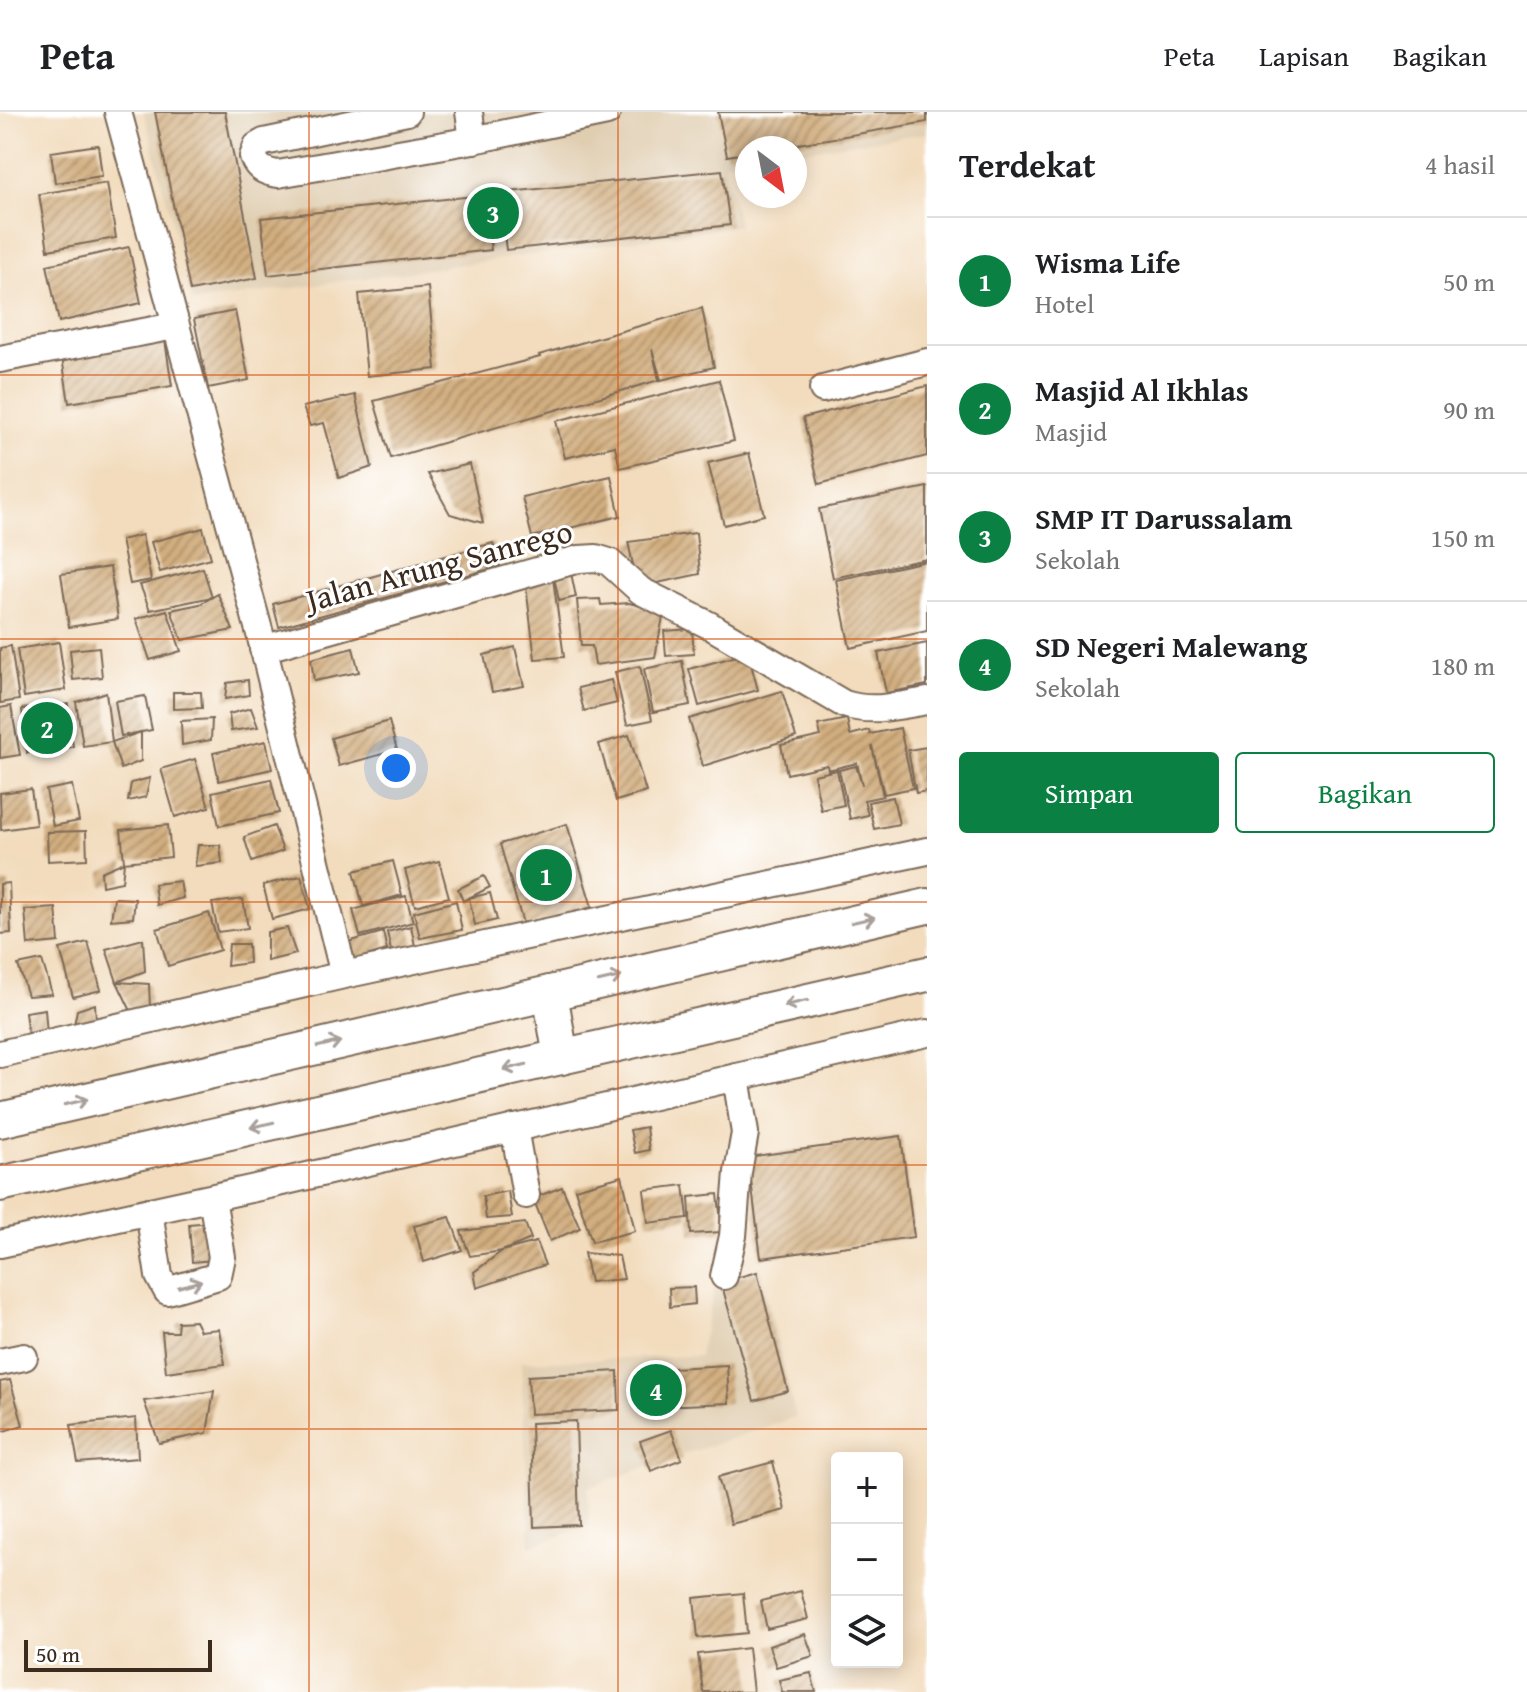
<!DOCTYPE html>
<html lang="id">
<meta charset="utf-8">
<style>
:root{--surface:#fff;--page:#f6f6f6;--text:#202124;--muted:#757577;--line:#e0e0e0;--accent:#0b8043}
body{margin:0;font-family:"Gentium Book Plus",serif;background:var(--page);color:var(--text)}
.controls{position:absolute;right:24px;bottom:24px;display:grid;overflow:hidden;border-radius:8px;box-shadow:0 4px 20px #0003}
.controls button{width:72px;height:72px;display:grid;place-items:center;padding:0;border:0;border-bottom:2px solid var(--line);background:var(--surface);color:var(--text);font:40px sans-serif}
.compass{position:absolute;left:735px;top:24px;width:72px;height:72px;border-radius:50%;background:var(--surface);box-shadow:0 4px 20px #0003;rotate:148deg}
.scale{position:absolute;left:24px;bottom:20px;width:188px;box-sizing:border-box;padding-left:8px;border:4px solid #3b2a1e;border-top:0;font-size:22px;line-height:28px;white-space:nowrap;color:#3b2a1e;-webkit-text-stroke:6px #fff;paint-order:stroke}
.you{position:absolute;left:396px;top:656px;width:28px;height:28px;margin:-20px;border:6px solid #fff;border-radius:50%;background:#1a73e8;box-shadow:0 0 0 12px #1a73e833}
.badge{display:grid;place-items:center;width:52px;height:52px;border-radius:50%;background:var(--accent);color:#fff;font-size:26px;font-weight:700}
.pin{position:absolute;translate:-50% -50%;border:4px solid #fff;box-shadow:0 2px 8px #0006}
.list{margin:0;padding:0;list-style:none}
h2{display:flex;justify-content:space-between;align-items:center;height:104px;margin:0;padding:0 32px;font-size:34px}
h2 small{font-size:26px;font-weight:400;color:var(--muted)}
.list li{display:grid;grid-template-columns:52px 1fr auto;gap:24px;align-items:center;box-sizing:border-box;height:128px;padding:0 32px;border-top:2px solid var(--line)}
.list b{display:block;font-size:30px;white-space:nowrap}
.list p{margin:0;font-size:26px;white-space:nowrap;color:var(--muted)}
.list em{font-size:26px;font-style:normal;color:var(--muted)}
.actions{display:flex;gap:16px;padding:24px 32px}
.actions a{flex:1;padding:18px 0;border:2px solid var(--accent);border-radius:8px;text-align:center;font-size:28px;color:var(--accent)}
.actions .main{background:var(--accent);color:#fff}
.icon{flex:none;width:44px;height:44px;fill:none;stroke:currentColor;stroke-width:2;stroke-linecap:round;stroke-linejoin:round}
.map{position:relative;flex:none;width:927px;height:1580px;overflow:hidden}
header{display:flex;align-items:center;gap:48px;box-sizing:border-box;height:112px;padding:0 40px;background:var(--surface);border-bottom:2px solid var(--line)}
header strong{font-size:38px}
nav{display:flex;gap:44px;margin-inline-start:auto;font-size:28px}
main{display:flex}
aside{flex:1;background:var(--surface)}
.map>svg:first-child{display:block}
.built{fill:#e0ceb1}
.building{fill:url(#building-hatch)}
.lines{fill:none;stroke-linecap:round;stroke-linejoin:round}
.minor-casing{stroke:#7b6856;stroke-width:30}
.major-casing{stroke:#7b6856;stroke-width:38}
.minor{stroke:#fff;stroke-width:26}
.major{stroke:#fff;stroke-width:34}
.oneway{stroke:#a79f9a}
.grid{fill:none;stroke:#d7540e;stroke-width:2;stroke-opacity:0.55}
.labels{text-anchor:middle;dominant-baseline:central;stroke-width:6;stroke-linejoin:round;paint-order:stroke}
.street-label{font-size:32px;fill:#3b2a1e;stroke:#fff}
</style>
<header>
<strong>Peta</strong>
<nav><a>Peta</a><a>Lapisan</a><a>Bagikan</a></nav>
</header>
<main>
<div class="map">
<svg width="927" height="1580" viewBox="0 0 927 1580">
<defs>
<pattern id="building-hatch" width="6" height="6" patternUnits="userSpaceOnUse" patternTransform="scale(2)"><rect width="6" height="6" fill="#d2ae7f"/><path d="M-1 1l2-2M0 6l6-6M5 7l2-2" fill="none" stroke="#ac8e67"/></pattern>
</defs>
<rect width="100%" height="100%" fill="#fff"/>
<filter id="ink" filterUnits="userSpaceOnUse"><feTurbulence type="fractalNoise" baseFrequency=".0125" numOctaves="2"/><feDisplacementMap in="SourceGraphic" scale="16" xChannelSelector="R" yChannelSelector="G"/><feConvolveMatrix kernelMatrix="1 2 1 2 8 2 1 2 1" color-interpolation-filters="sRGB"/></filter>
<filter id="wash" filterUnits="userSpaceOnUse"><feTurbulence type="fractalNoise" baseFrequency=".006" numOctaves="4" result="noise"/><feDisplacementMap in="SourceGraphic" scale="32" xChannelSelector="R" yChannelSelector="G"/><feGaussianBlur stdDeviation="1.8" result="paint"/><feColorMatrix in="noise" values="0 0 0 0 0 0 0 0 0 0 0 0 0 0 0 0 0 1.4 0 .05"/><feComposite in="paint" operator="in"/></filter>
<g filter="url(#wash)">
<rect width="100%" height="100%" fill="#f2dcbd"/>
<g class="built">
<path d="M144 0H927V21L795 40V36H747V47L724 51 739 114 193 190Z"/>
<path d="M760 1155 796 1305 588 1375 589 1414 530 1434 521 1250 699 1244 716 1171Z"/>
</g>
<g id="blocks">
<g class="building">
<path d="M155 0H225L257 166 190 179Z"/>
<path d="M718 0H927V10L775 36H747V41L727 44Z"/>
<path d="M98 33 102 64 55 71 51 40Z"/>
<path d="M722 58 730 113 506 138 499 81Z"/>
<path d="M107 71 116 126 48 138 39 82Z"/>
<path d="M484 83 491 138 268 163 261 106Z"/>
<path d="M129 135 141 191 59 210 47 153Z"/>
<path d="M428 175 436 257 367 264 359 182Z"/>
<path d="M702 196 714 255 661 268 652 237 659 268 391 346 374 289 540 245 539 243Z"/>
<path d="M235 199 249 268 208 276 194 207Z"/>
<path d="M165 228 172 274 69 291 62 245Z"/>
<path d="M719 268 734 329 620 356 615 334 565 346 556 309Z"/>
<path d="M927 274V344L819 372 803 306Z"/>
<path d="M355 283 372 355 339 366 324 311 310 314 303 295Z"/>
<path d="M749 341 764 403 724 413 708 351Z"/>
<path d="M470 352 483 411 450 402 428 362Z"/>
<path d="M611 364 620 404 532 425 522 385Z"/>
<path d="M927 375V447L833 466 819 397Z"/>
<path d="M203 416 211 446 160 460 151 430Z"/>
<path d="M696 421 700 462 638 475 628 430Z"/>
<path d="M142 423 151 468 130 472 121 428Z"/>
<path d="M493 431 500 454 279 515 273 492Z"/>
<path d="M927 449V519L850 536 836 468Z"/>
<path d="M110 455 118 507 69 515 61 462Z"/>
<path d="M203 456 212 485 150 498 140 473Z"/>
<path d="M571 461 576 485 559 489 554 465Z"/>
<path d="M553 466 564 545 535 547 526 474Z"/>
<path d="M218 482 233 518 182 528 171 498 200 492Z"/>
<path d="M600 487 601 493 629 491 664 500 655 545 595 553 592 534H581L577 488Z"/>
<path d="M167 498 181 539 150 548 136 507Z"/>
<path d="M692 517 694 542 666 544 664 519Z"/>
<path d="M59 530 66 578 24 585 17 537Z"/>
<path d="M927 531V573L886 581 878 541Z"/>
<path d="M11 534 19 588 0 591V536Z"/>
<path d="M99 535 102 565 73 568 70 538Z"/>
<path d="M515 535 524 574 492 580 484 543Z"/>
<path d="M353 536 359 560 314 569 311 547Z"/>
<path d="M748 541 758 578 699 594 689 557Z"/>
<path d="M682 549 690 593 653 600 644 557Z"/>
<path d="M640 554 652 608 627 613 615 560Z"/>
<path d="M248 568 249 583 225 587 227 571Z"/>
<path d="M611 568 617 591 584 599 578 576Z"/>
<path d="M782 579 796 625 703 654 689 607Z"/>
<path d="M106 580 112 630 83 634 76 590Z"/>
<path d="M173 580H201L202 596 173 597Z"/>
<path d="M145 584 152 618 121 624 115 589Z"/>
<path d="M68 592 73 635 27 641 22 597Z"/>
<path d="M11 594 20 643 0 646V596Z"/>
<path d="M251 596 258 615 231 619 229 602Z"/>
<path d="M212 607 211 628 182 633 181 609Z"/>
<path d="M847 607 850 623 869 618 870 622 900 616 913 676 884 682 872 634 883 684 864 688 868 703 850 707 839 658 856 654 862 673 857 651 828 658 827 653 787 662 781 633 821 624 818 613Z"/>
<path d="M389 609 397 638 339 654 331 626Z"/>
<path d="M141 620V649L121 657 112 630Z"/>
<path d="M629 623 646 680 616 689 599 632Z"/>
<path d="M266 629 272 657 219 669 213 641Z"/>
<path d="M927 635V679L916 681 908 638Z"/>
<path d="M195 647 209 695 175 705 161 657Z"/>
<path d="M837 658 844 693 821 698 814 663Z"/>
<path d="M150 666 146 685 128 689 131 671Z"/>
<path d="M271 667 279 701 219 714 212 680Z"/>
<path d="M72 673 79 709 53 714 46 678Z"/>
<path d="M31 677 36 713 1 718 0 681Z"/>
<path d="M893 685 899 712 874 717 868 690Z"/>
<path d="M567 712 592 795 524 815 500 732Z"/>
<path d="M168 713 171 745 124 750 121 718Z"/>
<path d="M274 714 283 739 252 750 244 725Z"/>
<path d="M86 719 87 747 48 749 47 720Z"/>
<path d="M198 733H220L222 751 195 754Z"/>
<path d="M393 749 402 783 363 794 354 759Z"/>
<path d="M439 749 449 785 415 794 405 758Z"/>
<path d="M124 750 122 770 102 774 101 760Z"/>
<path d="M301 764 310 797 272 807 263 773Z"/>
<path d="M484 764 490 775 463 789 458 777Z"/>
<path d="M180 769 183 786 157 793 154 772Z"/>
<path d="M9 771 11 821 0 822V772Z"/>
<path d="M490 781 497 808 475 813 469 786Z"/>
<path d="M406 784 413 810 360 824 353 798Z"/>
<path d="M114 786 135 787 133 806 111 808Z"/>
<path d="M243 787 248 816 218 820 212 791Z"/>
<path d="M456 789 462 818 420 826 414 800Z"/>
<path d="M56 796 59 830 28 833 25 798Z"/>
<path d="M209 801 220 838 168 854 157 817Z"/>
<path d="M411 814 415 834 391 839 387 820Z"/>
<path d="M287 816 296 842 267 849V820Z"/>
<path d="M383 820 387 838 346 850 341 832Z"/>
<path d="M143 827 145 859 117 870 106 837Z"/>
<path d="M88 830 101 878 73 885 60 837Z"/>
<path d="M229 832H248L249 851 227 854Z"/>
<path d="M42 848 52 882 28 884 18 853Z"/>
<path d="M117 870 149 872 150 895 131 899Z"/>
<path d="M95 892 96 908 73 918 77 898Z"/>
<path d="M45 897 47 923 28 924 25 900Z"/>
<path d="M646 1015 649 1038 635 1041 630 1018Z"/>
<path d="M901 1024 914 1125 761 1146 748 1045Z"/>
<path d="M622 1064 635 1119 592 1130 575 1077Z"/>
<path d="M684 1073 688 1106 648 1111 644 1078Z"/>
<path d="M562 1075 580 1116 550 1129 533 1086Z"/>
<path d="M508 1079 512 1105 486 1107 483 1084Z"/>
<path d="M718 1082 722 1120 691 1122 689 1085Z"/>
<path d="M450 1105 462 1138 424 1150 414 1114Z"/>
<path d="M210 1110 213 1148 192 1150 189 1112Z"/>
<path d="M525 1111 531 1127 502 1139 470 1144 461 1119Z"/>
<path d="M536 1130 545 1153 477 1176 474 1160 502 1139Z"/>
<path d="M584 1141 619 1144 624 1167 590 1170Z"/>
<path d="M757 1160 788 1279 754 1289 721 1170Z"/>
<path d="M694 1175 695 1192 670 1195 669 1176Z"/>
<path d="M195 1209 200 1219 219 1217 225 1252 166 1260 162 1220H177L178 1210Z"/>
<path d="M727 1253 729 1291 638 1295 637 1258Z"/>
<path d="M618 1259 619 1298 530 1302 528 1264Z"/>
<path d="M10 1268 23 1313 1 1320 0 1270Z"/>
<path d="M214 1279 207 1321 159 1331 144 1289Z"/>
<path d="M136 1306 138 1346 78 1351 71 1313Z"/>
<path d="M576 1309 579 1413 534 1415 531 1311Z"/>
<path d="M671 1318 682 1347 651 1359 640 1329Z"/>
<path d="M773 1350 785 1398 731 1412 718 1365Z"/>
<path d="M801 1479 808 1507 767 1517 761 1489Z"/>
<path d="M743 1481 747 1521 698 1526 694 1486Z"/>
<path d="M805 1522 813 1544 776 1555 769 1534Z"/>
<path d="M748 1536 753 1580H703L698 1542Z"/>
<path d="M811 1561 816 1580H782L779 1568Z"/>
</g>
</g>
</g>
<g filter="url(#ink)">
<use href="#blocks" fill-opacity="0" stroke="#7b6856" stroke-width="2"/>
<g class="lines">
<g class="minor-casing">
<g id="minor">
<path d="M118 0 260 522 344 863"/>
<path d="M407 0 264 30 257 34 253 45C258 57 265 60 278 62L473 28 607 0"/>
<path d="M469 0 473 28"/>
<path d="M0 247 175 214"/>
<path d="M823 277 927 250"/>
<path d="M263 537 579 447 596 446 609 450 641 479 709 513 844 592C872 601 898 594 927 589"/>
<path d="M0 942 344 863 927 739"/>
<path d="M514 1016 526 1083"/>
<path d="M149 1099 159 1164 167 1179 218 1164 222 1145 212 1086"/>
<path d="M0 1132 273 1072 927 921"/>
<path d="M724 1164 733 1124 738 1060 745 1021 736 965"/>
<path d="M0 1250 24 1245"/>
</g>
</g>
<g class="major-casing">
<g id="major">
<path d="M550 881 561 945"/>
<path d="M0 1008 927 794"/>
<path d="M0 1072 927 862"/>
</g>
</g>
<use href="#minor" class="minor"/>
<use href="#major" class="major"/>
</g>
<defs><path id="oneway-shaft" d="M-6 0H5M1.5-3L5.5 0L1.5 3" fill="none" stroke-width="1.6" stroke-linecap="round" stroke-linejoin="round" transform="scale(2)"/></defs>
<g class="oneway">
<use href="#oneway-shaft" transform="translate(863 808) rotate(-13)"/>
<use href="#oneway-shaft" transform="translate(610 867) rotate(-13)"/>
<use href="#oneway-shaft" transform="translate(796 891) rotate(167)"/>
<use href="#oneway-shaft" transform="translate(329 932) rotate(-13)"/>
<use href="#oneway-shaft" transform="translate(515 955) rotate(167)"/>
<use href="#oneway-shaft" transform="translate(76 990) rotate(-13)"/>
<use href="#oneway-shaft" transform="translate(262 1013) rotate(167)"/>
<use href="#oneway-shaft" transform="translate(190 1172) rotate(-16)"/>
</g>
</g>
<path class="grid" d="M309 0V1580M618 0V1580M0 263H927M0 527H927M0 790H927M0 1053H927M0 1317H927"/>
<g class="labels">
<g class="street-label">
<text transform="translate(439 453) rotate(-15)">Jalan Arung Sanrego</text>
</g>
</g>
</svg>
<div class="controls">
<button>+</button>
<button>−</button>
<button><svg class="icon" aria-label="layers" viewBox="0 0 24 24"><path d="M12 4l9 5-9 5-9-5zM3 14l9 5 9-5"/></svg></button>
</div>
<svg class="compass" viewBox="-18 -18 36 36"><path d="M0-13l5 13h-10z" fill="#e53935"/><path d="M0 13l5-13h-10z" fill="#757577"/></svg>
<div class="scale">50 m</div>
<div class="you"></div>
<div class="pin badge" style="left:546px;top:763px">1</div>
<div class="pin badge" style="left:47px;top:616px">2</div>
<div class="pin badge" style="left:493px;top:101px">3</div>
<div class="pin badge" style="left:656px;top:1278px">4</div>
</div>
<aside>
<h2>Terdekat<small>4 hasil</small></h2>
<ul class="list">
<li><span class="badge">1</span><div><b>Wisma Life</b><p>Hotel</p></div><em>50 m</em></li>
<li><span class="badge">2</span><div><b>Masjid Al Ikhlas</b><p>Masjid</p></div><em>90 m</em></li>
<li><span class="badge">3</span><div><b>SMP IT Darussalam</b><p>Sekolah</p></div><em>150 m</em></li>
<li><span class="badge">4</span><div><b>SD Negeri Malewang</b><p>Sekolah</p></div><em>180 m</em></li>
</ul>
<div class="actions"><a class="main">Simpan</a><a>Bagikan</a></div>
</aside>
</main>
